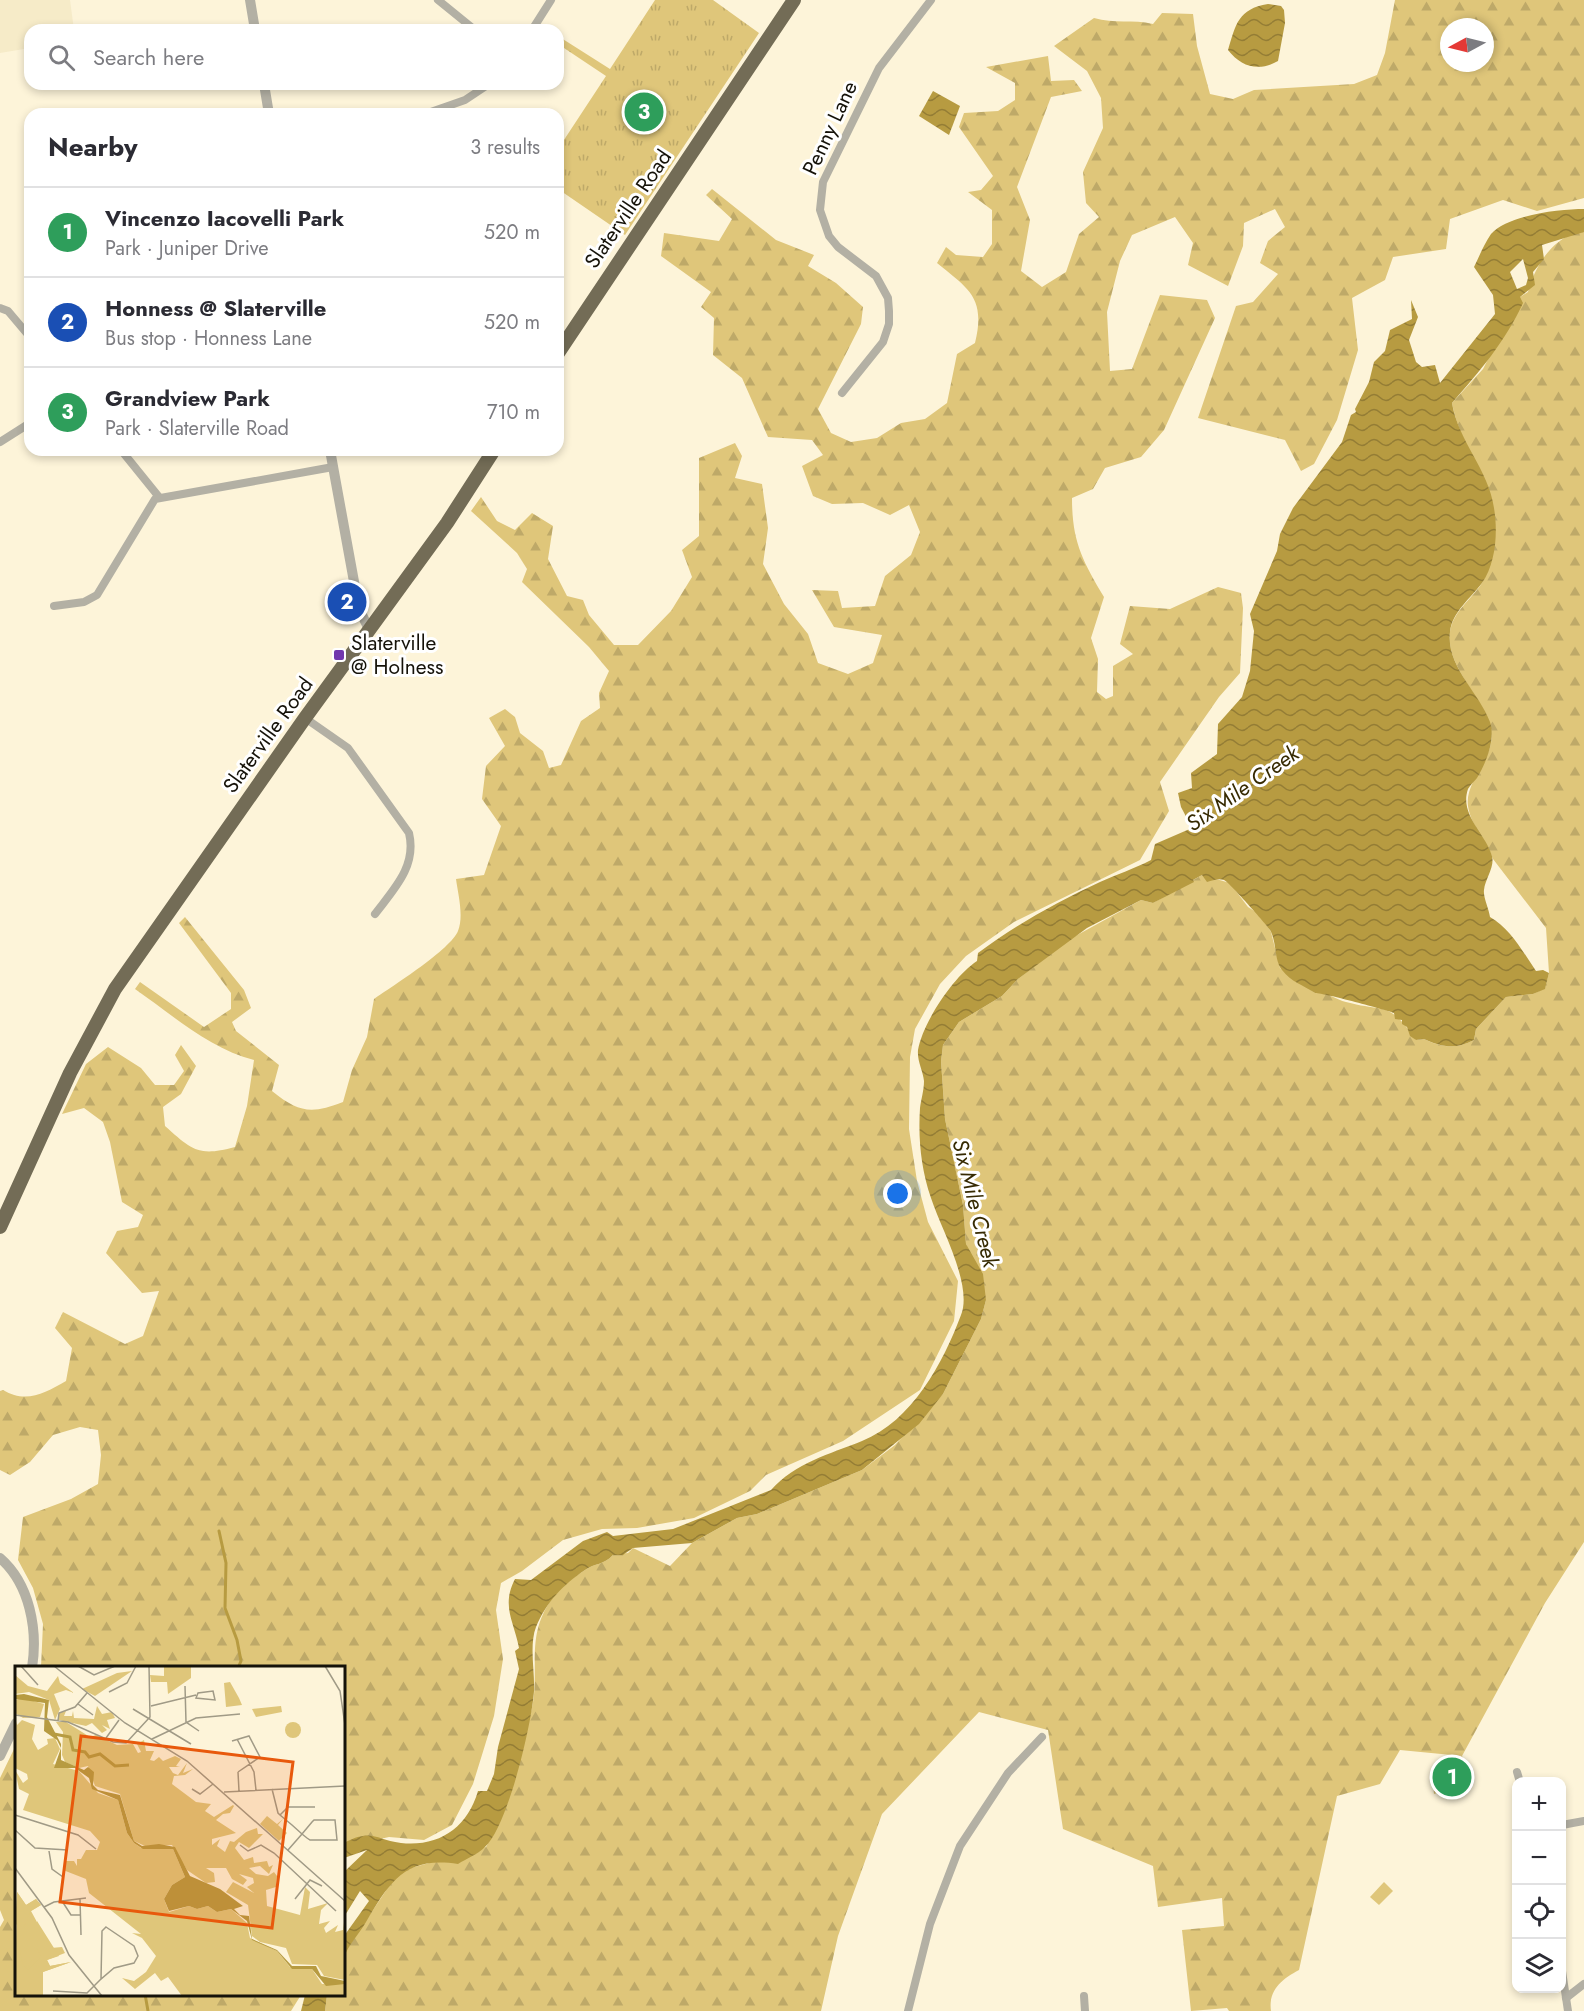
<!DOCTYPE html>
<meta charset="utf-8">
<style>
:root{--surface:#fff;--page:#f7f7f7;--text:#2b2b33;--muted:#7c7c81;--line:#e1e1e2;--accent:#1a73e8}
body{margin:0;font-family:Jost,sans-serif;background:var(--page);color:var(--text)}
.controls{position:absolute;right:18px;bottom:18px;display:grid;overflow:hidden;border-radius:12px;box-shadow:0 3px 9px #0003}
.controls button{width:54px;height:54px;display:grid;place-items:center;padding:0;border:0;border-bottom:2px solid var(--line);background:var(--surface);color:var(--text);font:30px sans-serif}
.compass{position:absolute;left:1440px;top:18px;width:54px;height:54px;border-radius:50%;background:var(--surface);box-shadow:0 3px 9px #0003;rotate:263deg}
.you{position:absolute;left:898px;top:1194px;width:21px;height:21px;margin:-15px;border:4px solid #fff;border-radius:50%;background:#1a73e8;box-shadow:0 0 0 9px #1a73e833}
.badge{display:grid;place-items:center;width:39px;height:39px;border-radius:50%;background:var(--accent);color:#fff;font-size:20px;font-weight:700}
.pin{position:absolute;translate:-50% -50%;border:3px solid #fff;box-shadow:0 2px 6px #0006}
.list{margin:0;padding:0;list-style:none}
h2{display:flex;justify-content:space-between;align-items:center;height:78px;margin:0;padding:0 24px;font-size:26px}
h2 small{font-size:20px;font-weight:400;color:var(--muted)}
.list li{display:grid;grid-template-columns:39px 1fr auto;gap:18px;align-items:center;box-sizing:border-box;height:90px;padding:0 24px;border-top:2px solid var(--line)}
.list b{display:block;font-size:22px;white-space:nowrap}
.list p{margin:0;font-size:20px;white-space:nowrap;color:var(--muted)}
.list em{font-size:20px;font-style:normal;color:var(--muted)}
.icon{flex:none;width:33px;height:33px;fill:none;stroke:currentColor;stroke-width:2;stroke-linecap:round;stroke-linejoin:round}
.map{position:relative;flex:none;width:1584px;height:2011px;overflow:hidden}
.search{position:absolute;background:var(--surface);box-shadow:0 3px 9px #0003;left:24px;top:24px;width:540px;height:66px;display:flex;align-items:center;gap:15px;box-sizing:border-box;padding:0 21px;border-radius:18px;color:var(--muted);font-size:22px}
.panel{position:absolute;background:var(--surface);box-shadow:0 3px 9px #0003;left:24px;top:108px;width:540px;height:348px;border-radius:18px}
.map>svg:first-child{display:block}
.built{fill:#f6ebc8}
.grass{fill:url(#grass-tufts)}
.forest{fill:url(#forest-firs);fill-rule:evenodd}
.pitch{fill:#dfc67a}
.water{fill:url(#water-waves);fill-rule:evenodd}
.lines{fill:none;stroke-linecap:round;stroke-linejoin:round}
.stream{stroke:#b79b41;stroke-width:3}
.minor{stroke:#b3b0a4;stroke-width:8}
.tertiary{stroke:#b3b0a4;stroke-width:10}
.trunk{stroke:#736c56;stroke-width:14}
.poi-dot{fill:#7137ad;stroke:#fff;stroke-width:2}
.labels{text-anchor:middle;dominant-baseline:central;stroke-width:6;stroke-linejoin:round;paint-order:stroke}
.street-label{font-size:21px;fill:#151209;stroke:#fff}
.poi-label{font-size:21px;fill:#151209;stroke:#fff;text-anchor:start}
.water-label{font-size:22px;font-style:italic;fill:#362a02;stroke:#fff}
.inset-river{fill:none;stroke:#b79b41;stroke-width:3}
.inset-road{fill:none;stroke:#a09a86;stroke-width:1.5}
.view{fill:#e8590c;fill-opacity:0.15;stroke:#e8590c;stroke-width:3}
.inset-edge{fill:none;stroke:#151209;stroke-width:3}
</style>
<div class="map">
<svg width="1584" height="2011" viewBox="0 0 1584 2011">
<defs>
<pattern id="grass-tufts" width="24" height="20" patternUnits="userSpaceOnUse" patternTransform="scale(1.5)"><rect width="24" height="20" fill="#dfc67a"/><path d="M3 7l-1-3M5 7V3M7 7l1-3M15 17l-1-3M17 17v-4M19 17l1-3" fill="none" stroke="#bea968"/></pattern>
<pattern id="forest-firs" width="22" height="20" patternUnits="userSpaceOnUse" patternTransform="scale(1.5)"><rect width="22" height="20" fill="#dfc67a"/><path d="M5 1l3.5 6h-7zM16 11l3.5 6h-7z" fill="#bea968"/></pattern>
<pattern id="water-waves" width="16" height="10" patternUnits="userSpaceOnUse" patternTransform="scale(1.5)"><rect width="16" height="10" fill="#b79b41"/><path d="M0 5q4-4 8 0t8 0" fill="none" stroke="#947d35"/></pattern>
</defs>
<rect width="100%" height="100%" fill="#fdf4d9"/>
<path class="built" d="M0 0H70L74 30H30V48L0 53Z"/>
<g class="grass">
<path d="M655 0H713L759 33 625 235 558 189V149L606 76 558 44V36L610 69Z"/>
<path d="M1462 1756 1474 1782 1434 1794 1432 1771Z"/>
</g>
<g class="forest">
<path d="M1395 0H1584V198L1537 211 1503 200 1450 219 1446 249 1393 257 1385 280 1352 298 1358 350 1337 420 1314 464 1301 471 1285 440 1198 418 1236 306 1253 302 1278 274 1260 263 1268 241 1285 227 1275 209 1244 223 1243 246 1228 286 1188 265 1193 243 1175 217 1132 235 1120 261 1107 312 1110 371 1132 369 1160 295 1207 300 1215 318 1164 430 1141 457 1105 468 1093 489 1072 498C1072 541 1082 560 1104 597L1091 638 1098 659 1097 692 1106 699 1113 696V666L1133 654 1120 644 1130 606 1170 609 1218 587 1241 593 1243 608 1240 673 1219 697 1160 782 1169 811 1140 860 1014 922 966 956 940 984 915 1029 910 1057 909 1129 917 1181 928 1222 958 1281 954 1321 920 1390 843 1441 766 1475 750 1491 694 1518 637 1528 602 1529 563 1540 522 1571 501 1583 496 1610 503 1659 494 1716 473 1784 452 1825 424 1840 389 1837 344 1847V1668L41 1667 43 1624 33 1588 18 1560 23 1517 71 1499 98 1484 101 1455 98 1430 80 1427 53 1435 30 1462 10 1475 0 1470V1391L3 1390C26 1404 45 1393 66 1381L72 1348 55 1328 63 1312 125 1344 143 1336 159 1291 142 1293 106 1253 117 1231 138 1227 143 1215 122 1202 110 1142 103 1122 84 1108 62 1114 86 1064 108 1047 141 1068 155 1085H174L184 1071 175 1055 181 1045 196 1066 181 1094 163 1107 165 1126C192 1150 198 1157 235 1147L247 1106 254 1060C210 1049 171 1014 135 989L140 982 204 1027 231 1009V993L179 923 185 917 244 990 251 1008 232 1022 236 1031 279 1065 272 1091C299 1113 312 1114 343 1102L352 1070 367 1037 374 999C393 986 451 949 458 931 464 916 458 894 456 879L484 875 501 826 482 799 486 766 505 746 489 718 505 709 515 717 520 733 543 751 549 768 561 765 581 721 600 708 599 693 609 671 589 647 522 582 527 569 517 553 471 511 481 497 497 521 515 530 532 513 553 526 548 559 567 596 583 600 589 615 614 645H638L671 611 692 577 682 550 699 536V458L735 443 742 456 735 478 762 484 768 528 763 564 784 604 808 634 818 663 848 674 873 663 882 635 834 627 812 590 838 591 842 608 875 606 885 576 911 555 920 532 909 505 890 515 863 503 832 504 813 496 802 466 823 455 812 440 768 437 742 378 713 355 714 318 701 307 711 292 661 256 664 233 719 241 732 219 706 195 712 189 776 240 814 255 808 266 836 283 863 307 861 324 818 409 831 433 851 442 877 438 901 423 925 419 947 403 957 354 975 343C986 298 969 289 937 263L946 247 956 255 983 257 992 244V210L968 192 981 190 993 176 959 127 964 113 998 111 1015 100V83L986 67 1048 56 1051 81 1074 80 1082 91 1051 97 1017 187 1030 220 1021 271 1042 287 1066 272 1079 234 1099 217 1086 203 1083 172 1103 128 1101 98 1087 71 1054 46 1094 18C1114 24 1133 19 1153 24L1162 13 1193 14 1197 46 1210 94 1233 99 1254 90 1354 84 1377 75 1385 53ZM1449 27H1485V63H1449Z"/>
<path d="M1576 232H1584V1542L1545 1603 1462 1756 1400 1750 1380 1784 1337 1796 1299 1970C1282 1979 1268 1990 1271 2011H1229L1227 2008 1191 2011 1182 1930 1224 1926 1222 1898 1158 1907 1153 1866 1063 1829 1048 1730 979 1712 882 1814 838 1936 821 2011H325L327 1995 344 1994 345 1952 391 1883 404 1870 486 1847C503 1816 515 1784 522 1749 525 1731 532 1714 534 1695 537 1660 529 1635 549 1603 558 1588 571 1579 585 1570 595 1563 604 1565 613 1555L628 1553 633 1548 670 1566 692 1543 737 1518 757 1514 862 1470 895 1445 943 1394 981 1319 986 1300 966 1244 963 1205 945 1119 941 1061 943 1045 959 1022 1002 996 1018 979 1070 939 1141 900 1153 903 1202 875 1230 883 1248 907 1259 914 1271 932 1280 968 1315 993C1326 991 1335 999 1346 1002 1387 1013 1388 1000 1416 1040L1424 1039C1440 1047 1456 1050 1474 1040L1476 1029 1506 997 1533 994 1545 988 1549 973 1546 928 1493 859C1487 840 1471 827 1468 806 1464 778 1502 754 1489 722 1478 692 1446 665 1450 632 1453 611 1472 599 1482 583 1487 574 1496 541 1495 530 1495 483 1460 448 1452 403L1483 369 1520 297 1528 292C1535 266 1550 242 1576 232Z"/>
<path d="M16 1745V1994L301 1995 291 2011H0V1927L4 1920 0 1910V1778Z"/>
</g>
<path class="pitch" d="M1384 1882 1393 1891 1379 1905 1370 1897Z"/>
<g class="water">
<path d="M1268 4 1281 6 1284 10 1285 23 1278 61C1259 72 1241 67 1228 50 1236 24 1238 9 1268 4Z"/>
<path d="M933 91 960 106 949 135 919 116Z"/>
<path d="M1584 209V232L1542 245 1544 259 1533 272 1535 285 1520 297 1523 303C1505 342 1480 371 1452 403 1458 441 1489 470 1494 508 1498 532 1496 563 1482 583 1471 598 1452 612 1450 632 1446 666 1479 692 1490 722 1496 739 1486 763 1477 778 1474 782 1470 785 1468 789 1459 815 1486 834 1492 856 1495 867 1485 879 1484 890 1483 897 1489 909 1490 917 1510 928 1523 952 1536 971L1543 970 1549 973 1545 989 1533 994 1506 997 1476 1029 1474 1040C1456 1050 1441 1047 1424 1039L1416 1040 1410 1036 1407 1027 1402 1024V1020L1395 1019 1394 1013C1387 1010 1320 992 1315 993 1303 985 1291 982 1282 970 1274 960 1277 942 1270 930 1267 925 1228 881 1224 880 1219 878 1213 880 1207 882L1202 875 1193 880 1194 882 1153 903 1141 900 1087 928 1018 979 1002 996 959 1022 943 1045 941 1061 945 1119 963 1205 966 1244 983 1274 986 1300 981 1319 943 1394 919 1424 862 1470 757 1514 737 1518 692 1543 633 1548 623 1555H613C604 1565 595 1563 585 1570 563 1585 547 1601 536 1627 529 1645 535 1672 534 1691 532 1723 508 1826 485 1847 478 1854 466 1859 458 1864 406 1856 390 1881 366 1922 359 1934 349 1944 344 1957V1936L369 1901 360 1891 344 1917V1872L367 1850 344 1858V1843C373 1828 375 1840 401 1843 439 1847 467 1828 478 1791H487L494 1774 498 1747 519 1669 515 1651 519 1648C514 1621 501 1606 515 1579L531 1580 583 1541 607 1532 613 1536 673 1529 771 1490C795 1463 830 1454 862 1441 912 1421 943 1363 961 1315 973 1285 941 1229 931 1198 921 1169 918 1139 920 1108 921 1100 924 1090 924 1081 923 1071 917 1061 918 1050 923 1022 954 976 977 961L978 953C1015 925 1057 902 1100 882 1117 874 1134 869 1151 860L1155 844 1192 828 1181 807 1178 793 1192 788 1191 773 1217 754 1218 724 1242 697 1250 671 1254 631 1250 614 1277 551 1280 534 1293 508 1342 442 1351 415 1356 412 1355 409 1369 382 1374 362 1385 351 1390 330 1412 319 1411 300 1418 317 1409 340 1416 362 1422 367 1435 365 1440 383 1495 314 1493 295 1474 267C1479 257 1484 244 1491 234 1507 215 1560 209 1584 209ZM1523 259 1528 278 1526 285 1517 289 1510 272Z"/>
<path d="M305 1995H327L325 2011H301Z"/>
</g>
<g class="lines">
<g class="stream">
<path d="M219 1531 226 1563 225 1608 237 1640 241 1661 238 1668"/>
<path d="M145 1994 148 2011"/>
</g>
<g class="minor">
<path d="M438 0 475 30"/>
<path d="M532 30 551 0"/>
<path d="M425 114 465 100 489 84"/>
<path d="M0 308 8 311 30 337"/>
<path d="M842 393 883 342 889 324V311L888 298 876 276 838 247 829 236 820 210 823 182 879 68 931 0"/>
<path d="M0 442 30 423"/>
<path d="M121 450 159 497"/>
<path d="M54 606 84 602 97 595 155 499 333 467"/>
<path d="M305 718 348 748 409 833C417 866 394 889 375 914"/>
<path d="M1517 1772 1520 1782"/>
<path d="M1562 1825 1584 1821"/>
<path d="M1562 1971 1568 2011"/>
<path d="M1084 1996 1085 2011"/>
<path d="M1566 1998 1584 1984"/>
<path d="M908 2011 930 1924 960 1846 1008 1773 1042 1737"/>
</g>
<g class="tertiary">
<path d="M250 0 255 30"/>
<path d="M264 84 269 114"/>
<path d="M330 450 359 609 370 631"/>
<path d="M0 1558C30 1584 38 1630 32 1668"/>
<path d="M0 1756 16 1723"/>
</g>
<g class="trunk">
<path d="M558 353 794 0"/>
<path d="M0 1227 70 1073 115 989 305 718 447 523 494 450"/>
</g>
</g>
<rect class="poi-dot" x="333" y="649" width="12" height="12" rx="3"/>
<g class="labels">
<g class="street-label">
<text transform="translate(830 128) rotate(-65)">Penny Lane</text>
<text transform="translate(628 209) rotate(-56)">Slaterville Road</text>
<text transform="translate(268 735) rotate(-54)">Slaterville Road</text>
</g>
<g class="poi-label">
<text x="351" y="643">Slaterville<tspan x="351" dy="24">@ Holness</tspan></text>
</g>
<g class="water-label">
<text transform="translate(1242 788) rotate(-35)">Six Mile Creek</text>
<text transform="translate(976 1203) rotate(76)">Six Mile Creek</text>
</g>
</g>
<g transform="translate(15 1666)">
<rect width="330" height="330" fill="#fdf4d9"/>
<path d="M149 0H176V12L153 28 152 16H136L135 9 149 10ZM215 16 224 32 227 39 211 41 209 17ZM266 40 267 46 241 51 237 43ZM252 150 262 158 268 153 263 159 272 167 264 175 245 158ZM2 226 11 239 21 233 26 239 16 245 36 282 47 281 50 287 32 294 35 300 56 296 8 313 0 330Z" fill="#dfc67a"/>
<path d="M0 9 13 20 32 25 43 10 45 17 59 27 51 24 39 28 45 43 40 54 34 34 14 26 0 28ZM8 32 29 38 25 51 8 52 0 47V34ZM82 40 87 48 97 46 100 52 92 54 95 63 87 59 92 64 87 67 77 57 71 60 44 54V47L51 45 49 50H57L58 45 59 52 79 53ZM0 51 2 59 7 54 20 59 17 73 23 84 33 78 32 73 40 72 45 83 38 98 64 105 83 127 103 134 112 167 119 177 126 182 158 183 170 211 157 219 149 233 154 246 174 240 182 243 193 240 202 246 216 243 232 257 235 272 262 285 275 301 297 303 307 318H330V330H167L153 311 146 315 140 307 120 323 107 312 119 315 131 306 141 290 127 272 117 267 126 268 74 227 71 213 48 204 51 195H59L62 200V193H66L71 184H82L85 176 75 165 8 144 14 128 4 123 0 104 8 117 13 113 12 108 0 102ZM41 56H51L75 71 81 69 102 79 118 78 123 87 126 86 122 78 129 74 131 85H139L135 94 139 95 144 91 148 95 160 90 166 93 161 100 165 101H154L158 107 163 109 172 97 168 107 178 103 170 109 159 110 157 118 181 136 196 138 190 145 199 151 218 139 219 140 215 147 208 148 201 154 221 167 197 173V179L205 173 202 180 210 186 215 175 219 176 231 166 242 162 243 168H248L234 182 224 176 220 182 229 194 238 191 239 197 252 195 254 201 258 199 254 208 245 200 234 202 241 208 253 210 259 206 262 210 261 221 251 224 252 240 285 249 290 221 295 226 293 243 313 237 306 244 304 258 315 255 309 262 311 267 323 259 320 266 328 264 330 249V314L309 310 302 299 277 298 271 282 245 276 237 270 233 239 211 226 218 216 239 227 232 221 239 217 238 212 224 208 232 214 228 219 217 213 211 202H191L199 207 200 216 191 217 172 204 157 179 130 180 119 175 105 128 80 120 73 100 64 102 50 96 47 89 48 66ZM2 226 11 239 21 233 26 239 16 245 9 261 0 258ZM22 255 44 290 32 294 35 300 56 296 28 306V330H0V284L5 285 8 299 13 304 26 291 22 282Z" fill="#dfc67a"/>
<path d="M117 5 80 30 67 23 102 7Z" fill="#dfc67a"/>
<path d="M270 64a8 8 0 1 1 16 0a8 8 0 1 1-16 0Z" fill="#dfc67a"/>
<path d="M9 28 34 34 32 51 46 78V94L69 104 73 101 79 106 78 119 83 124 105 129 119 175 127 180 144 178 160 181 175 210 205 223 228 240 219 243 225 249 234 250 237 273 262 284 277 300H301L306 310 330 315V318L311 320 297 303H277L262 285 237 274 232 255 216 243 202 246 193 240 182 243 174 240 154 245 149 233 157 219 170 211 158 183H128L119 177 112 167 103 134 77 123 74 112 60 102H39L46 82 42 74 29 65 30 37 0 33V29Z" fill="#b79b41"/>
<path class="inset-river" d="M39 68 55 71 58 84 70 86 74 91 85 88 100 100 114 99"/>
<path class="inset-road" d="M6 0 23 19M39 0 110 57 172 95 330 235M63 0 79 9 100 0M310 0 325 25 330 59M170 20 171 56 184 65M198 25 200 34 181 32 183 27ZM94 26 112 17 121 0M63 38 78 49M136 40 181 29M118 43 176 78M0 49 53 56 98 76 111 77 135 51 134 0M43 55 44 47 60 41 72 27M91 72 104 54M137 73 181 52 225 48M222 73 239 106 241 124M217 75 234 70 245 91 223 106M223 106 224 125M177 123 185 128 198 118M257 123 263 147 265 149 277 159 287 168 292 172 295 174H322L320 154H299L297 156 287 168 273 184M209 126 330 120M0 149 63 169 81 183M265 149 273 141H300M0 164 20 182 53 184M225 179 233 185 246 179 259 187 321 245M34 185 37 203 48 211M0 202 37 252 54 289 87 330M65 233 66 269M280 233 295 214 307 220M47 235 56 249H66M29 241 39 236 71 232M91 261 119 280 123 290 119 297 99 302 86 313 87 265ZM38 325 72 327 86 313"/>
<path class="view" d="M66 70 278 96 257 262 45 236Z"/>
<rect width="330" height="330" class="inset-edge"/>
</g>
</svg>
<div class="controls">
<button>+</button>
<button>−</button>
<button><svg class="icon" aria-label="locate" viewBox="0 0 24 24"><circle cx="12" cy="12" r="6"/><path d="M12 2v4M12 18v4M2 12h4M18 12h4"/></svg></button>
<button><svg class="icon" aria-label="layers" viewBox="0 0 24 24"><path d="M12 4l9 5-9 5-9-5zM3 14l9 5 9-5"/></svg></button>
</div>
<svg class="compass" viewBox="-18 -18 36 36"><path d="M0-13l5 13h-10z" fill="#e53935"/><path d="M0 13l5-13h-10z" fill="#7c7c81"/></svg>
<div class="you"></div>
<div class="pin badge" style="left:1452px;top:1777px;background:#2e9e5b">1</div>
<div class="pin badge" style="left:347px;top:602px;background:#1a4fb4">2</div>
<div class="pin badge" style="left:644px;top:112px;background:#2e9e5b">3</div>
<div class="search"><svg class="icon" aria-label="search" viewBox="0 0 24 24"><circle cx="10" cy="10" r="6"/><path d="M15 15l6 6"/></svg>Search here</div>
<section class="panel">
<h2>Nearby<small>3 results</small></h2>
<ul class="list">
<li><span class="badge" style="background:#2e9e5b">1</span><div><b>Vincenzo Iacovelli Park</b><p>Park · Juniper Drive</p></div><em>520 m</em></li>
<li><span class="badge" style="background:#1a4fb4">2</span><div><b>Honness @ Slaterville</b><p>Bus stop · Honness Lane</p></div><em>520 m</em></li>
<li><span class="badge" style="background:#2e9e5b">3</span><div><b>Grandview Park</b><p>Park · Slaterville Road</p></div><em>710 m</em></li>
</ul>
</section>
</div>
